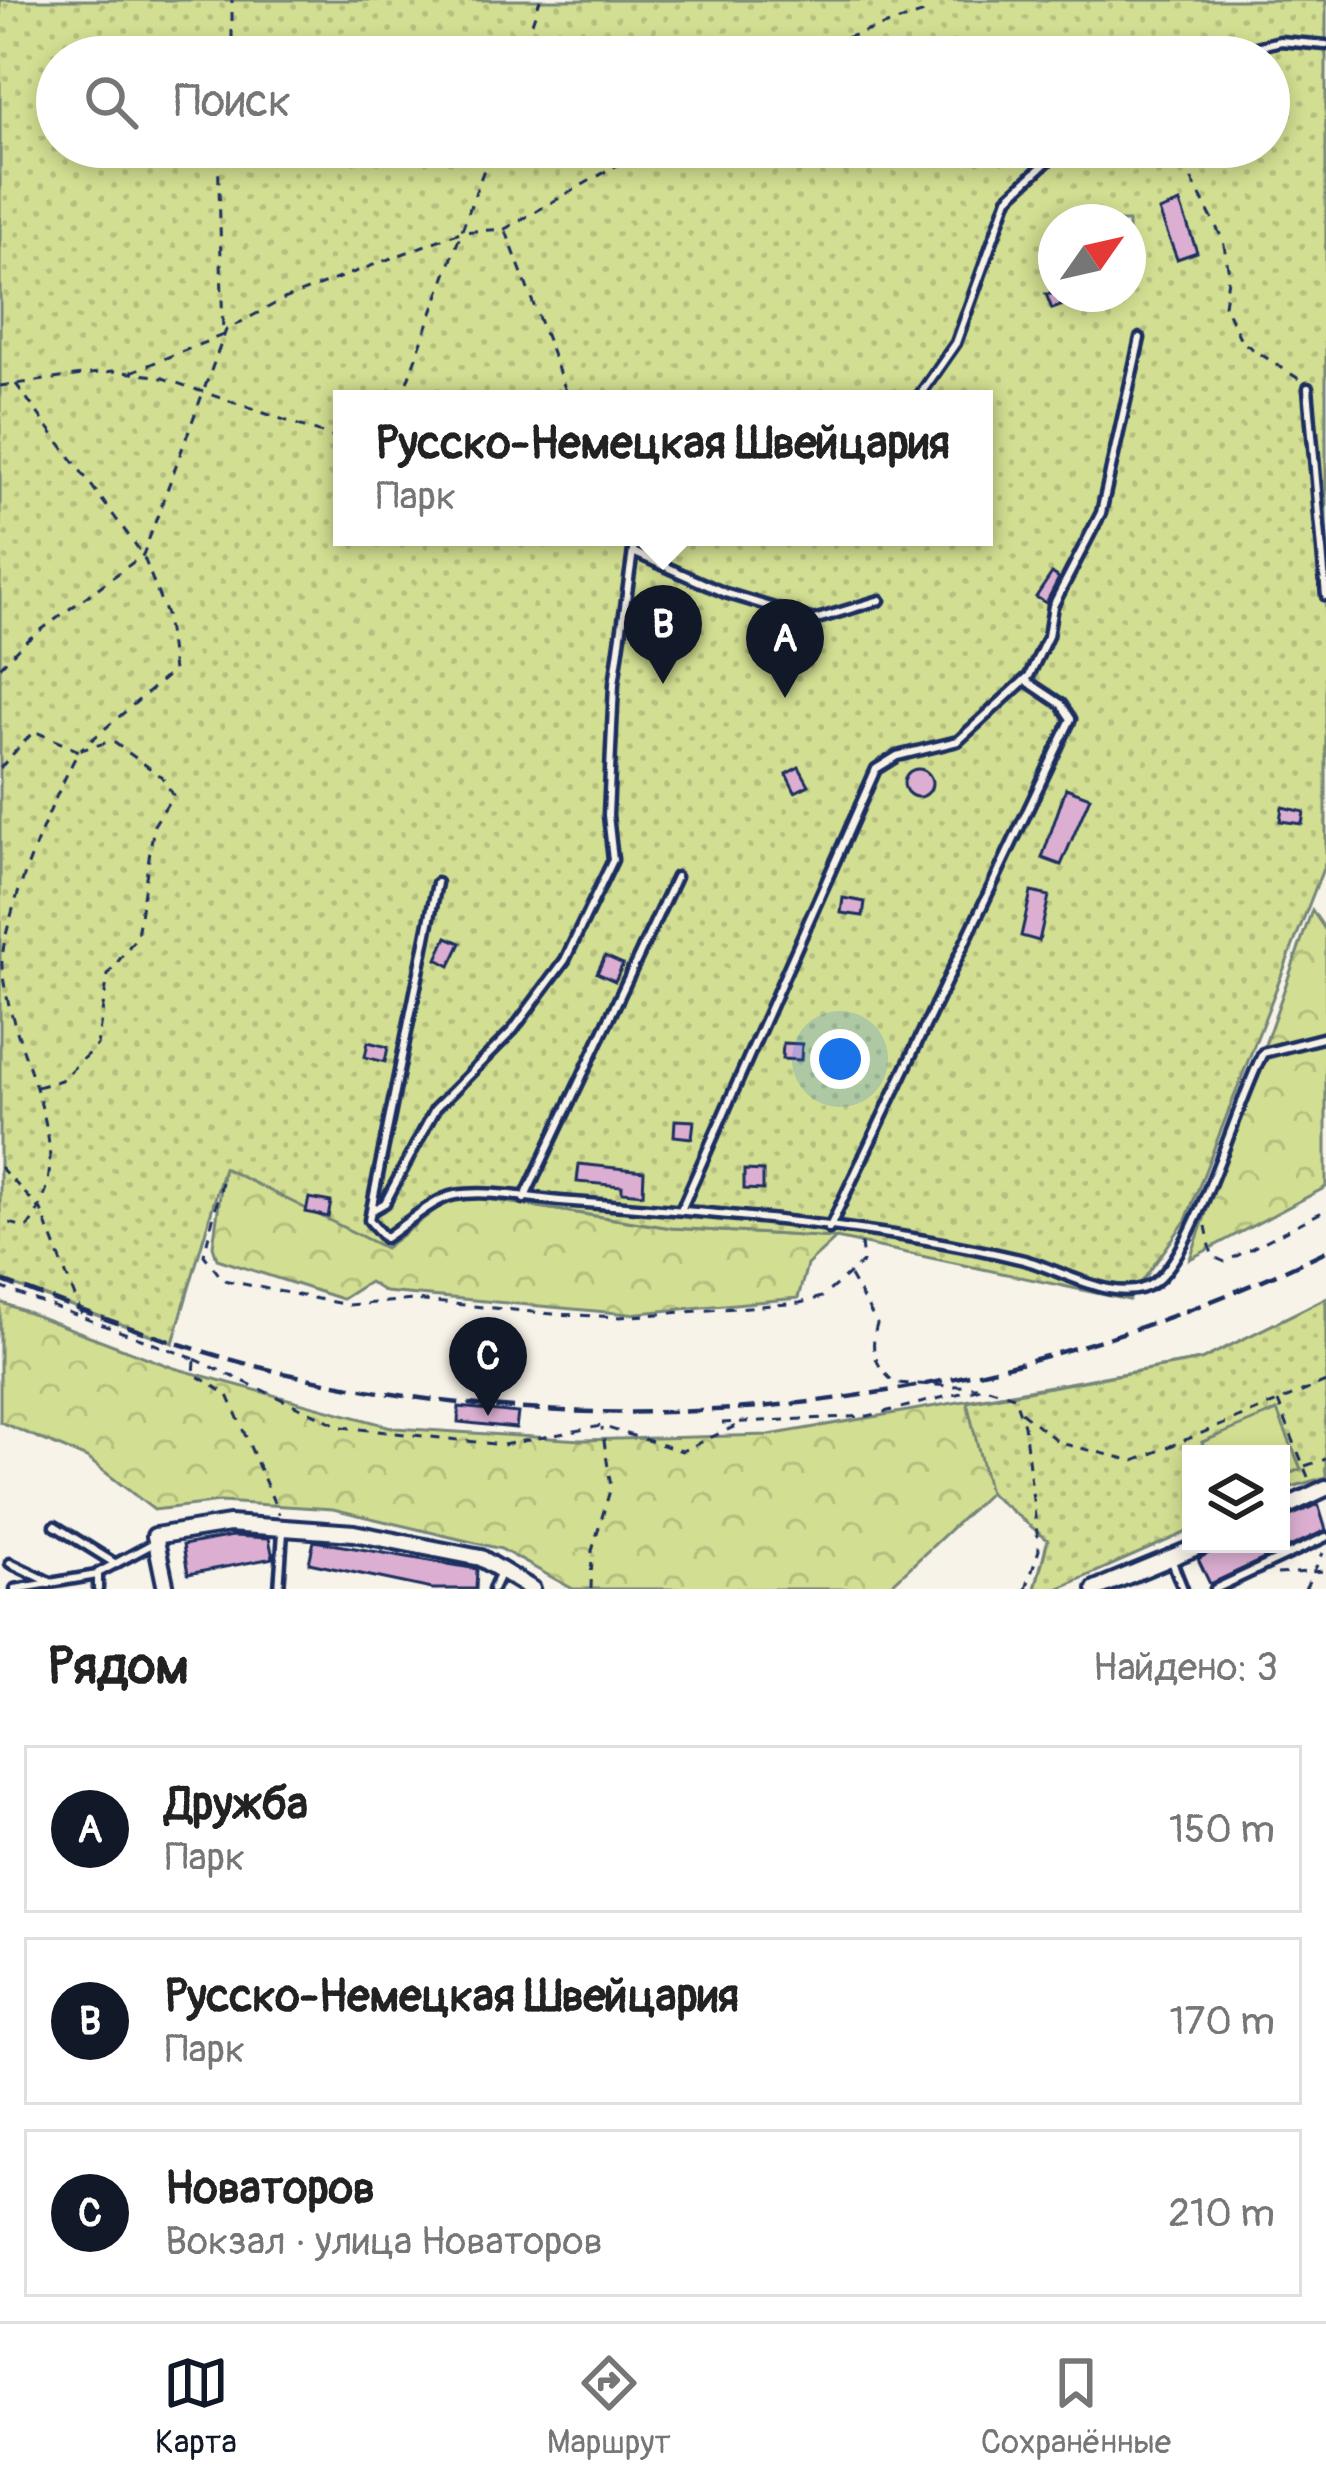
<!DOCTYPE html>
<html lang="ru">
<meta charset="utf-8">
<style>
:root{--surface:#fff;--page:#f2f2f2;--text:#222;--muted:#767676;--line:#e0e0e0;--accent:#111827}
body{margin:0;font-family:Pangolin,sans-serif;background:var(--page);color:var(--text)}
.controls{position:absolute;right:36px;bottom:36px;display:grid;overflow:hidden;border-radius:0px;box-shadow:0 6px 18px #0003}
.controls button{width:108px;height:108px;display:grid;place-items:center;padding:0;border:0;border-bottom:3px solid var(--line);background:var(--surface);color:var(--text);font:60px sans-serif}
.compass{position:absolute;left:1038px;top:204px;width:108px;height:108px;border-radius:50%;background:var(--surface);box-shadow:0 6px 18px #0003;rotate:56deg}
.you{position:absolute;left:840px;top:1059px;width:42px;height:42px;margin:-30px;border:9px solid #fff;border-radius:50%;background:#1a73e8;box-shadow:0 0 0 18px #1a73e833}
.badge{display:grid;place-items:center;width:78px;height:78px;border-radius:50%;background:var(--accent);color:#fff;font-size:39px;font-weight:700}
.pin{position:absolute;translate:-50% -99px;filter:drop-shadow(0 3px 6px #0008)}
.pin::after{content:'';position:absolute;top:63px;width:42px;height:36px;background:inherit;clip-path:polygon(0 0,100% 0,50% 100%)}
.popup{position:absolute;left:333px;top:390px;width:660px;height:156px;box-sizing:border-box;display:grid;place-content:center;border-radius:0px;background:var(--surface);filter:drop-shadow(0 3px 9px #0005);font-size:39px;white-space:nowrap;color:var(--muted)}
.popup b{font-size:45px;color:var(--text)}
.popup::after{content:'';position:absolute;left:50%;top:100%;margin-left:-24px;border:24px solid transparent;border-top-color:var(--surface)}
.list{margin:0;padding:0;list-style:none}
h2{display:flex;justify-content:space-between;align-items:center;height:156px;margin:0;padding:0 48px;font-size:51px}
h2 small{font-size:39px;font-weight:400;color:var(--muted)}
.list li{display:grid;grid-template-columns:78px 1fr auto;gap:36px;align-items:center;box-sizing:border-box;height:168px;margin:0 24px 24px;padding:0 24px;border:3px solid var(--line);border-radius:0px}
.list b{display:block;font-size:45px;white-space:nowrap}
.list p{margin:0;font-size:39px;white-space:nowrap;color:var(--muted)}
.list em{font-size:39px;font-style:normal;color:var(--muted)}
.icon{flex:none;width:66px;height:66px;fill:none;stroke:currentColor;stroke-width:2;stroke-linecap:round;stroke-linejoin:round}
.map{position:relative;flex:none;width:1326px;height:1589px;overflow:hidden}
.search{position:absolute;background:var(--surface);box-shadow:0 6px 18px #0003;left:36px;right:36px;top:36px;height:132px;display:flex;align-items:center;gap:30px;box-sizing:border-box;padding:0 42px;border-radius:66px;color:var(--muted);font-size:45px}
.sheet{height:732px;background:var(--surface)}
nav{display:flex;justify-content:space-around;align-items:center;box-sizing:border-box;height:168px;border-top:3px solid var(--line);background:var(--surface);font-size:33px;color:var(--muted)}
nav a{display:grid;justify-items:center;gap:6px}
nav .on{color:var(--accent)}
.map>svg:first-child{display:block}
.forest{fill:url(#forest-crowns);stroke:#768678;stroke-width:3}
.park{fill:url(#park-dots);stroke:#768678;stroke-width:3;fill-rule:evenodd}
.pitch{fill:#d2de91;stroke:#768678;stroke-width:3}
.building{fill:#dcafd2;stroke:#1b2f5e;stroke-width:3}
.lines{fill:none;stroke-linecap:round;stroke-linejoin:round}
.service-casing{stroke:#1b2f5e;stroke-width:15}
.minor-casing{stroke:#1b2f5e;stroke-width:22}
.path{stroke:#1b2f5e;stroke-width:3;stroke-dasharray:9 9;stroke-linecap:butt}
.service{stroke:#f7f3e8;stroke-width:6}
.minor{stroke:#f7f3e8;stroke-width:14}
.rail{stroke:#1b2f5e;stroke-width:4.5;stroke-dasharray:18 9;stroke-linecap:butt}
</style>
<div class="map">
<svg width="1326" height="1589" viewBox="0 0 1326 1589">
<defs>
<pattern id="forest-crowns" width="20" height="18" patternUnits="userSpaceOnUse" patternTransform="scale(3)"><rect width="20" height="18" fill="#d2de91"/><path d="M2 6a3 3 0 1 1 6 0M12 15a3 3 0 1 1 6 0" fill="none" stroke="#b4bf7f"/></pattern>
<pattern id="park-dots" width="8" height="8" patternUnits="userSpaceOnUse" patternTransform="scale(3)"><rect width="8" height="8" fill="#d2de91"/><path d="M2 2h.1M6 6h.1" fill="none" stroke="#b4bf7f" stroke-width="1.8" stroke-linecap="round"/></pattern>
</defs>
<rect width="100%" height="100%" fill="#f7f3e8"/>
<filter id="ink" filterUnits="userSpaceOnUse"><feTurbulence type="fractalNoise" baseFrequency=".00833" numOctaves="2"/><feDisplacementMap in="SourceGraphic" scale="24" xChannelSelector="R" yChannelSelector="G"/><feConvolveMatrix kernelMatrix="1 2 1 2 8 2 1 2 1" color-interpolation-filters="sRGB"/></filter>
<g filter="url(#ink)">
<g class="forest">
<path d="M0 411 455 1194 672 1228 836 1238 807 1265 798 1298 629 1314 385 1292 369 1282 342 1299 217 1259 213 1246 223 1173Z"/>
<path d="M1312 910 1326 931V1187L1190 1259Z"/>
<path d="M1326 1298V1477L1281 1490V1454H1191V1530L1057 1589H1035L1048 1539 989 1493 887 1589H573L501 1549 333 1509 220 1502 154 1510 87 1458 0 1422V1302L174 1368 395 1428 581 1440 769 1435 1201 1360Z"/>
</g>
<g class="park">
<path d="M0 0H1326V861L1186 1220 1129 1300 836 1238 672 1228 456 1194 385 1248 224 1168 173 1343 0 1280ZM57 57H1269V147H57ZM1056 222H1128V294H1056ZM342 399H984V537H342Z"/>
<path d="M1326 1298V1477L1281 1490V1454H1191V1530L1057 1589H1035L1048 1540 989 1493 967 1402 1201 1360Z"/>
</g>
<path class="pitch" d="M1277 1411 1301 1469 1281 1477V1454H1207L1202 1442Z"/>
<g class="building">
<path d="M1180 203 1197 252 1177 259 1159 211Z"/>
<path d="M1046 294H1087L1088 296 1052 309Z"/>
<path d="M1052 573 1059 578 1046 603 1036 597Z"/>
<path d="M799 767 809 785 795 792 786 774Z"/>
<circle cx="918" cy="783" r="14"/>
<path d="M1066 788 1090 797 1061 865 1042 858Z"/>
<path d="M1282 807 1304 812 1302 824 1280 821Z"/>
<path d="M1031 892 1049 896 1039 941 1021 936Z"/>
<path d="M843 898 865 902 863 916 841 913Z"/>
<path d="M447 937 461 943 450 966 437 959Z"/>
<path d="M605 956 623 964 615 981 597 973Z"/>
<path d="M368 1042 388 1047 385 1062 365 1057Z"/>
<path d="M783 1043 802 1044 801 1060 782 1059Z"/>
<path d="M675 1120 694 1121 692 1138 674 1136Z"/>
<path d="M579 1164 644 1171 643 1194 622 1192V1186L577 1182Z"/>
<path d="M744 1170 763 1171V1190L744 1189Z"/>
<path d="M309 1198 331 1202 328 1217 306 1212Z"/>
<path d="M459 1407 518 1413 516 1428 458 1422Z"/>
<path d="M1318 1504 1326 1530 1210 1584 1198 1559 1226 1544H1281V1520Z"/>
<path d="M233 1536 269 1538 273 1558 188 1574 183 1545Z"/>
<path d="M314 1541 477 1569 476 1589H432L309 1563Z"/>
</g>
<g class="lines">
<g class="service-casing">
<g id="service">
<path d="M1217 57 1280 41 1326 45"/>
<path d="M1308 388 1326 596"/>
<path d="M917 399 956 343 1008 198 1063 147"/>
<path d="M633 552 725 593 814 620 880 600"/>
<path d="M437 883 369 1220 385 1238C405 1225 433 1199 455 1195 491 1189 537 1200 573 1202 718 1213 884 1226 1024 1260 1060 1269 1120 1308 1155 1282 1195 1252 1236 1105 1263 1053L1326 1037"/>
<path d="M524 1199 676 877"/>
<path d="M681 1210 876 769 897 756 958 741 1029 676 1048 636 1053 606 1101 513 1140 338"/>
<path d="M371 1211 385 1203 435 1109 513 1030 565 960 613 860 608 815 614 684 635 537"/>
<path d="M829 1229 1071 719 1061 704 1025 680"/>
<path d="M55 1526 116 1564"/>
<path d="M1171 1559 1183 1589"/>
<path d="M10 1563 50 1582"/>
<path d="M15 1589 97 1575"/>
<path d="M98 1589V1573L154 1543"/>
<path d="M279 1589 283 1532"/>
<path d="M493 1589 500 1574"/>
<path d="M1215 1589 1326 1537"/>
</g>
</g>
<g class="minor-casing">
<g id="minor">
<path d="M1281 1509 1326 1488"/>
<path d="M166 1589 155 1536 229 1524 354 1533 481 1558 532 1589"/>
<path d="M1095 1589 1204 1544"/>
</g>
</g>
<g class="path">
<path d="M232 57V0"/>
<path d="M520 57 540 0"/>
<path d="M816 57 842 39 931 11"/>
<path d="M1175 147 1223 240 1229 273 1224 305 1242 342 1299 379"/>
<path d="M506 231 569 399"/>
<path d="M131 372 223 335 218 147"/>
<path d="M16 384 143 555 166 615 173 671 81 749"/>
<path d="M0 386 113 371 157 376 342 440"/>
<path d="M401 399 492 147"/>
<path d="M0 667 22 644 143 555 226 330 284 299 460 232 505 229 649 147"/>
<path d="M0 768 34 731 79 751C56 790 0 923 2 966 8 1050 88 1151 27 1228L0 1220"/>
<path d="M37 1087 61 1080 97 1045 108 975 137 936 154 825 173 795 162 777 112 741 81 750"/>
<path d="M0 1167 41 1210 82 1315"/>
<path d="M222 1182 204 1255 223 1280 348 1305 414 1300 553 1314 620 1317 800 1303 822 1297 863 1262 861 1243"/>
<path d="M1206 1226 1212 1256 1225 1262 1326 1210"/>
<path d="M850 1276 877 1324C869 1352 875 1365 895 1383L977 1387"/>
<path d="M0 1287 195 1359"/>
<path d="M195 1359 342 1427 503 1445 601 1426 682 1451 740 1424"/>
<path d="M195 1361 194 1374 228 1395 279 1514"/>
<path d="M1278 1402 1308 1477"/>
<path d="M1021 1412 1060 1443 1134 1461 1326 1382"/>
<path d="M722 1423 868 1416 985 1387 1014 1396 1024 1425 1039 1550 1026 1589"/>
<path d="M1305 1466 1326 1459"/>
<path d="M1277 1574 1326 1571"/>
<path d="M591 1589 592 1551 611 1487 602 1428"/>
<path d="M1305 1589 1323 1553"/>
</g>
<use href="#service" class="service"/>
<use href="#minor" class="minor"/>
<path class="rail" d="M0 1280C88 1313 175 1346 267 1369 624 1456 997 1410 1326 1251"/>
</g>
</g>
</svg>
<div class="controls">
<button><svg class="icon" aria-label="layers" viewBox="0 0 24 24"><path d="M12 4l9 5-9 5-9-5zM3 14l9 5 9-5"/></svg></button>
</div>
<svg class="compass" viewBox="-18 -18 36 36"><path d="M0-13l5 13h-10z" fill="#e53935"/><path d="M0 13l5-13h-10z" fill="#767676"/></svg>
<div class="you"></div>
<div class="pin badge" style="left:785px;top:698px">A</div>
<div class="pin badge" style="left:663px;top:684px">B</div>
<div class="popup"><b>Русско-Немецкая Швейцария</b>Парк</div>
<div class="pin badge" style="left:488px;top:1416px">C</div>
<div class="search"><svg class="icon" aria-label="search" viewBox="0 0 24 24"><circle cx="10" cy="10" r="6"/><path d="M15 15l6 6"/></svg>Поиск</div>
</div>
<section class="sheet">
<h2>Рядом<small>Найдено: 3</small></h2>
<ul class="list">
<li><span class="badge">A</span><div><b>Дружба</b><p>Парк</p></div><em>150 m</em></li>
<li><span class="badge">B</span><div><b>Русско-Немецкая Швейцария</b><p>Парк</p></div><em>170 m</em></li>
<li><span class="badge">C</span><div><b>Новаторов</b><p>Вокзал · улица Новаторов</p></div><em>210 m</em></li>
</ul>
</section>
<nav>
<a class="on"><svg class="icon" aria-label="map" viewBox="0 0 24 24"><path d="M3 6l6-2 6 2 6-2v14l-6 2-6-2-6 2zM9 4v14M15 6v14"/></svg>Карта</a>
<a><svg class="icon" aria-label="directions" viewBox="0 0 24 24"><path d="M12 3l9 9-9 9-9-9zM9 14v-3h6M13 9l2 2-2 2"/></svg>Маршрут</a>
<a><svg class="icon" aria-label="saved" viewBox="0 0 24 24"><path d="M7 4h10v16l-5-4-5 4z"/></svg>Сохранённые</a>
</nav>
